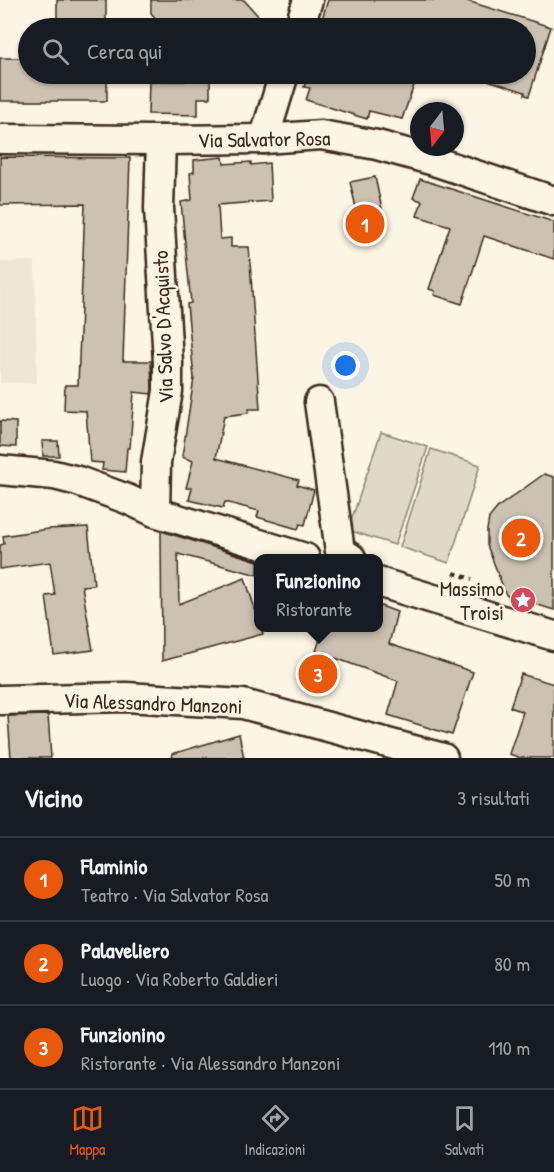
<!DOCTYPE html>
<html lang="it">
<meta charset="utf-8">
<style>
:root{--surface:#171b24;--page:#20242c;--text:#f1f3f6;--muted:#9ea1a6;--line:#363941;--accent:#ea580c}
body{margin:0;font-family:"Patrick Hand",sans-serif;background:var(--page);color:var(--text)}
.compass{position:absolute;left:410px;top:102px;width:54px;height:54px;border-radius:50%;background:var(--surface);box-shadow:0 2px 4px #0004;rotate:196deg}
.you{position:absolute;left:346px;top:366px;width:21px;height:21px;margin:-15px;border:4px solid #fff;border-radius:50%;background:#1a73e8;box-shadow:0 0 0 9px #1a73e833}
.badge{display:grid;place-items:center;width:39px;height:39px;border-radius:50%;background:var(--accent);color:#fff;font-size:20px;font-weight:700}
.pin{position:absolute;translate:-50% -50%;border:3px solid #fff;box-shadow:0 2px 6px #0006}
.popup{position:absolute;left:254px;top:554px;width:129px;height:78px;box-sizing:border-box;display:grid;place-content:center;border-radius:12px;background:var(--surface);filter:drop-shadow(0 2px 4px #0005);font-size:20px;white-space:nowrap;color:var(--muted)}
.popup b{font-size:22px;color:var(--text)}
.popup::after{content:'';position:absolute;left:50%;top:100%;margin-left:-12px;border:12px solid transparent;border-top-color:var(--surface)}
.list{margin:0;padding:0;list-style:none}
h2{display:flex;justify-content:space-between;align-items:center;height:78px;margin:0;padding:0 24px;font-size:26px}
h2 small{font-size:20px;font-weight:400;color:var(--muted)}
.list li{display:grid;grid-template-columns:39px 1fr auto;gap:18px;align-items:center;box-sizing:border-box;height:84px;padding:0 24px;border-top:2px solid var(--line)}
.list b{display:block;font-size:22px;white-space:nowrap}
.list p{margin:0;font-size:20px;white-space:nowrap;color:var(--muted)}
.list em{font-size:20px;font-style:normal;color:var(--muted)}
.icon{flex:none;width:33px;height:33px;fill:none;stroke:currentColor;stroke-width:2;stroke-linecap:round;stroke-linejoin:round}
.map{position:relative;flex:none;width:554px;height:758px;overflow:hidden}
.search{position:absolute;background:var(--surface);box-shadow:0 2px 4px #0004;left:18px;right:18px;top:18px;height:66px;display:flex;align-items:center;gap:15px;box-sizing:border-box;padding:0 21px;border-radius:33px;color:var(--muted);font-size:22px}
.sheet{height:330px;background:var(--surface)}
nav{display:flex;justify-content:space-around;align-items:center;box-sizing:border-box;height:84px;border-top:2px solid var(--line);background:var(--surface);font-size:16px;color:var(--muted)}
nav a{display:grid;justify-items:center;gap:3px}
nav .on{color:var(--accent)}
.map>svg:first-child{display:block}
.built{fill:#eee6d6}
.green{fill:#e0d8c8;stroke:#8e8173;stroke-width:1.5}
.building{fill:#ccc2b3;stroke:#3b2a1e;stroke-width:1.5}
.lines{fill:none;stroke-linecap:round;stroke-linejoin:round}
.minor-casing{stroke:#3b2a1e;stroke-width:33}
.path{stroke:#3b2a1e;stroke-width:4;stroke-dasharray:4.5 4.5;stroke-linecap:butt}
.minor{stroke:#fcf5e5;stroke-width:28}
.labels{text-anchor:middle;dominant-baseline:central;stroke-width:5;stroke-linejoin:round;paint-order:stroke}
.street-label{font-size:21px;fill:#3b2a1e;stroke:#fcf5e5}
.poi-label{font-size:21px;fill:#3b2a1e;stroke:#fcf5e5;text-anchor:end}
</style>
<div class="map">
<svg width="554" height="758" viewBox="0 0 554 758">
<rect width="100%" height="100%" fill="#fcf5e5"/>
<filter id="ink" filterUnits="userSpaceOnUse"><feTurbulence type="fractalNoise" baseFrequency=".0167" numOctaves="2"/><feDisplacementMap in="SourceGraphic" scale="12" xChannelSelector="R" yChannelSelector="G"/><feConvolveMatrix kernelMatrix="1 2 1 2 8 2 1 2 1" color-interpolation-filters="sRGB"/></filter>
<g filter="url(#ink)">
<path class="built" d="M35 261 37 383H0V262Z"/>
<g class="green">
<path d="M381 432 428 447 395 545 348 530Z"/>
<path d="M431 449 480 465 449 563 400 547Z"/>
</g>
<g class="building">
<rect x="57" y="0" width="49" height="28"/>
<path d="M151 0H244L260 18 257 28H164L151 13Z"/>
<path d="M328 0H464L551 27 529 96 525 95V92L478 77 479 74H525V28H319Z"/>
<path d="M0 58H28V74H107V101H0Z"/>
<path d="M185 74H210V98H198V115L148 114 149 81H185Z"/>
<path d="M309 74H418L402 119 369 111 367 119 306 100 310 88 304 87Z"/>
<path d="M0 157 130 158 123 361H151L152 390 151 394 134 392 130 448H127L125 472 102 470 103 463 90 462 86 411 64 410 65 385H78L85 204 0 205Z"/>
<path d="M223 157 224 164 251 162V165L269 163 271 201 218 205 220 239 231 238V247H249L260 409H249L248 413 224 416 216 458 299 480 297 485 314 490 305 525 300 524 298 529 257 517 259 511 225 502 223 508 189 500 192 488H186L193 461 182 457 194 378 187 304 191 303 181 202 192 200 190 173 194 172V160Z"/>
<path d="M375 177 385 223 361 229 350 182Z"/>
<path d="M420 179 554 222V259L484 236 462 304 434 295 435 291 429 289 450 226 417 216 422 201 413 198Z"/>
<path d="M0 421 16 422V447L0 446Z"/>
<path d="M42 441H58L59 456H43Z"/>
<path d="M544 474 554 477V610L506 595 487 545V530L489 518 498 507Z"/>
<path d="M88 527 94 585 82 586 93 650 54 655 46 596 55 595 50 562 0 569V545L4 544 3 536 48 529Z"/>
<path d="M161 531 258 561V575L178 554 179 604 245 578 258 618V627H261L263 634 162 661Z"/>
<path d="M378 605 397 612 389 644 473 672 452 735 388 715 398 681 316 651 322 633 326 634 328 627H378Z"/>
<path d="M521 674 554 684V758H521L509 754 523 712 510 707Z"/>
<path d="M48 715 51 758H11L8 716Z"/>
<path d="M239 734 244 758H173L172 754Z"/>
</g>
<g class="lines">
<g class="minor-casing">
<g id="minor">
<path d="M299 28 308 0"/>
<path d="M0 139 161 140 264 139 321 135 377 145 431 160 554 201"/>
<path d="M264 139 284 74"/>
<path d="M319 402 340 551 351 558"/>
<path d="M0 470 54 475 78 481 127 499 155 512 305 558"/>
<path d="M155 512 156 462 168 391V362L159 208 161 140"/>
<path d="M378 582 554 636"/>
<path d="M0 700 126 697 243 704 443 758"/>
</g>
</g>
<path class="path" d="M454 573 472 579"/>
<use href="#minor" class="minor"/>
</g>
</g>
<defs>
<g id="sight-disc" transform="scale(1.35)"><circle r="9.5" fill="#d1495b" stroke="#fcf5e5"/><path d="M0-6L1.8-2.2L6-1.7L2.9 1.2L3.7 5.4L0 3.3L-3.7 5.4L-2.9 1.2L-6-1.7L-1.8-2.2Z" fill="#fff"/></g>
</defs>
<g fill-rule="evenodd">
<use href="#sight-disc" x="523" y="600"/>
</g>
<g class="labels">
<g class="street-label">
<text transform="translate(264 139) rotate(-1)">Via Salvator Rosa</text>
<text transform="translate(163 327) rotate(-92)">Via Salvo D'Acquisto</text>
<text transform="translate(153 703) rotate(2)">Via Alessandro Manzoni</text>
</g>
<g class="poi-label">
<text x="504" y="588">Massimo<tspan x="504" dy="24">Troisi</tspan></text>
</g>
</g>
</svg>
<svg class="compass" viewBox="-18 -18 36 36"><path d="M0-13l5 13h-10z" fill="#e53935"/><path d="M0 13l5-13h-10z" fill="#9ea1a6"/></svg>
<div class="you"></div>
<div class="pin badge" style="left:365px;top:224px">1</div>
<div class="pin badge" style="left:521px;top:538px">2</div>
<div class="pin badge" style="left:318px;top:674px">3</div>
<div class="popup"><b>Funzionino</b>Ristorante</div>
<div class="search"><svg class="icon" aria-label="search" viewBox="0 0 24 24"><circle cx="10" cy="10" r="6"/><path d="M15 15l6 6"/></svg>Cerca qui</div>
</div>
<section class="sheet">
<h2>Vicino<small>3 risultati</small></h2>
<ul class="list">
<li><span class="badge">1</span><div><b>Flaminio</b><p>Teatro · Via Salvator Rosa</p></div><em>50 m</em></li>
<li><span class="badge">2</span><div><b>Palaveliero</b><p>Luogo · Via Roberto Galdieri</p></div><em>80 m</em></li>
<li><span class="badge">3</span><div><b>Funzionino</b><p>Ristorante · Via Alessandro Manzoni</p></div><em>110 m</em></li>
</ul>
</section>
<nav>
<a class="on"><svg class="icon" aria-label="map" viewBox="0 0 24 24"><path d="M3 6l6-2 6 2 6-2v14l-6 2-6-2-6 2zM9 4v14M15 6v14"/></svg>Mappa</a>
<a><svg class="icon" aria-label="directions" viewBox="0 0 24 24"><path d="M12 3l9 9-9 9-9-9zM9 14v-3h6M13 9l2 2-2 2"/></svg>Indicazioni</a>
<a><svg class="icon" aria-label="saved" viewBox="0 0 24 24"><path d="M7 4h10v16l-5-4-5 4z"/></svg>Salvati</a>
</nav>
